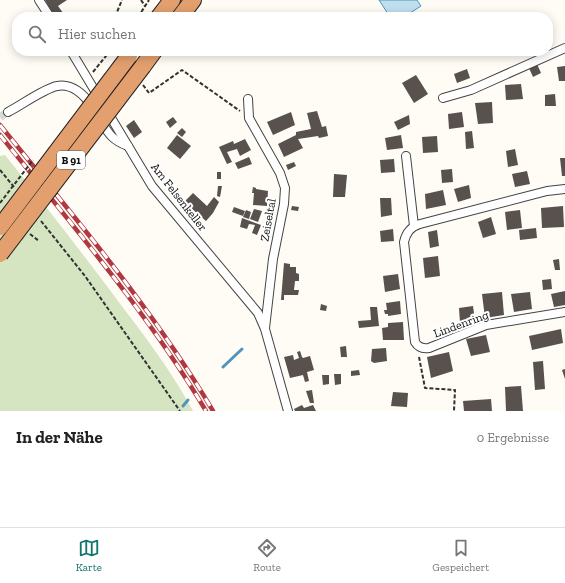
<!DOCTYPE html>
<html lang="de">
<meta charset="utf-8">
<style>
:root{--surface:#fff;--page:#f2f2f2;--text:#222;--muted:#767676;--line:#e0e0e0;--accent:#0f766e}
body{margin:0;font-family:"Zilla Slab",serif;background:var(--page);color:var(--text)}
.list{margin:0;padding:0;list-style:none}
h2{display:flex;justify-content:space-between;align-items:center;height:52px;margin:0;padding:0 16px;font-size:17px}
h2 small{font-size:13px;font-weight:400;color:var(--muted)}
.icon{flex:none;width:22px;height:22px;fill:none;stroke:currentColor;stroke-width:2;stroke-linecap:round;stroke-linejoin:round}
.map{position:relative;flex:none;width:565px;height:411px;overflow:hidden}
.search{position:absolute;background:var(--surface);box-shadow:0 2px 10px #0003;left:12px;right:12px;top:12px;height:44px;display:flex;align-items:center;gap:10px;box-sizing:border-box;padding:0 14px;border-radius:16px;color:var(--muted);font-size:15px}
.sheet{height:116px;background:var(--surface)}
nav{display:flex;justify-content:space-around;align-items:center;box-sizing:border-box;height:56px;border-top:1px solid var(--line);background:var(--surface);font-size:11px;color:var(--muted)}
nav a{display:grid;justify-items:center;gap:2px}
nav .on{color:var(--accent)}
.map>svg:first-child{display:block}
.green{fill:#d5e5c1}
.water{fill:#bfdfef;stroke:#4f94be}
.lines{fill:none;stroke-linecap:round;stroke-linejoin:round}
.stream{stroke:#4f94be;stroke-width:3}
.building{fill:#58514e}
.street-tunnel{stroke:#dad9d3;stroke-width:8;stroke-dasharray:8 4;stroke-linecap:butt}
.street-casing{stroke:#434343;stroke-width:10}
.highway-casing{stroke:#212121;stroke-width:18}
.path{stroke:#323232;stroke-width:2;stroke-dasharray:4 2;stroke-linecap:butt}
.street{stroke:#fff;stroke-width:8}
.highway{stroke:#e3a06e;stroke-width:16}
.rail-casing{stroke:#b03841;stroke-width:4.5}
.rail{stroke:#fff;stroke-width:3;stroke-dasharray:9;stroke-linecap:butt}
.highway-bridge-casing{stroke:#212121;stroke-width:18;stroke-linecap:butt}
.path-bridge{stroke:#323232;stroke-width:2;stroke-dasharray:4 2;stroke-linecap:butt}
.highway-bridge{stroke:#e3a06e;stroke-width:16}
.labels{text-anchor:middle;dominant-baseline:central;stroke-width:4;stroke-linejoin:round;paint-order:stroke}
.shield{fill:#fff;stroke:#585858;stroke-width:1}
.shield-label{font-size:11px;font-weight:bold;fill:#101010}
.street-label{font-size:12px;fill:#101010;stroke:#fff}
</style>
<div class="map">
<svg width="565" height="411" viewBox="0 0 565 411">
<rect width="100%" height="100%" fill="#fefcf5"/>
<path class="green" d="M5 155C43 203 81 251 118 301 145 336 172 372 193 411H0V156Z"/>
<path class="water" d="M379 0H417L421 6 404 17H390Z"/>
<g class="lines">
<g class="stream">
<path d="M223 367 242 349"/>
<path d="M183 406 188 400"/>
</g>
</g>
<g class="building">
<path d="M45 0H67L58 6 66 17H55Z"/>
<path d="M537 64 541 73 533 77 529 68Z"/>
<path d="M565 66V81H559L557 67Z"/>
<path d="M467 69 470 78 457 83 454 74Z"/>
<path d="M416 75 428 94 414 103 402 83Z"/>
<path d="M521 84 523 99 506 100 505 85Z"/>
<path d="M555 94 556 106H545V95Z"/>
<path d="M492 102 493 123 478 124 475 103Z"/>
<path d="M317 111 322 127 326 126 328 136 319 138 318 136 298 139 303 148 284 157 278 144 296 135V132L311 129 307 113Z"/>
<path d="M291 112 295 125 273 135 267 122Z"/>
<path d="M462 112 464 127 449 129 448 114Z"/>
<path d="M409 115 410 124 398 130 394 122Z"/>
<path d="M173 117 177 122 170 128 166 122Z"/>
<path d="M134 120 142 132 134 138 126 126Z"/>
<path d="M182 128 186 132 182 137 177 133Z"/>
<path d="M472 131 474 148 466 149 465 132Z"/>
<path d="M177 135 191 146 180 159 167 148Z"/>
<path d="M401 135 403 148 387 150 385 138Z"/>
<path d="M437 136 438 152 423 153 422 137Z"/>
<path d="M245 139 251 150 240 156 237 149 227 152 232 162 227 164 219 147 233 141 234 144Z"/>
<path d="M515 149 518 165 508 167 506 151Z"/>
<path d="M249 157 252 164 238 169 235 163Z"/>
<path d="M560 158H565V176H562Z"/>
<path d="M394 159 395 172 381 173 380 160Z"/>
<path d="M294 162 296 166 288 170 286 165Z"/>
<path d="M452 169 453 182 442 183 441 170Z"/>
<path d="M527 171 530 184 515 187 512 174Z"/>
<rect x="217" y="172" width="4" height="7"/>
<path d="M334 174 347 175 345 197H333Z"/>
<path d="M469 185 471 198 458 202 454 189Z"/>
<path d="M218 186H222L220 197 217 196Z"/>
<path d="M253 187 256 188V189L268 191 267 206 253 205 254 193H252Z"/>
<path d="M443 190 446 205 426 209 425 194Z"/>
<path d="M193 193 207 206 214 197 219 202 213 213 206 221 184 202Z"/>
<path d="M380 198H391L392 215 381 217Z"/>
<path d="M292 206 299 207 298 211 291 210Z"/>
<path d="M563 206 564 227 542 228 541 208Z"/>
<path d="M234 207 245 211 243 216 232 212Z"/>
<path d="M254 209 262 211 258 222 250 219Z"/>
<path d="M246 210 251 212 249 219 243 217Z"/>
<path d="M520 210 522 228 507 230 505 212Z"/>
<path d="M491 217 496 234 483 238 478 222Z"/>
<path d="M242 218 261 225 257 235 252 233 255 225 249 224 247 229 240 227Z"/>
<path d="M536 228 537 238 520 240 519 230Z"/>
<path d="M393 229 394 241 381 242 380 231Z"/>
<path d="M437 230 439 246 430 248 428 232Z"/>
<path d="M438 256 440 276 425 278 423 258Z"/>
<path d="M559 259 560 270H555L553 260Z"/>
<path d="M284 263 290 264V267H296V273L299 274V281H295L294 290H299L298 295H284V300H281Z"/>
<path d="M398 274 400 289 385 292 383 276Z"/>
<path d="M551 279 552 289 543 290 542 280Z"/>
<path d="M565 291V305L554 307 551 294Z"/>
<path d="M502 292 504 315 485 318 482 294Z"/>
<path d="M530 292 532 309 514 312 511 294Z"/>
<path d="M400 301 401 314 388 316V314H385L384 310H387L386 303Z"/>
<path d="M321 304 327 306 326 311 320 310Z"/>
<path d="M473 306 475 321 460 323 459 308Z"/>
<path d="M370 307H377L379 326 359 328 358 321 371 320Z"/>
<path d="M403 322 404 340H383L382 328 388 327V323Z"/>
<path d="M561 329 563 343 532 350 529 336Z"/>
<path d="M486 335 490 352 471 356 466 339Z"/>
<path d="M346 346 347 357H341L340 347Z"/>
<path d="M386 348 387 361 374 363 371 361 372 349Z"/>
<path d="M300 351 302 357 303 358 310 356 314 370 307 372 309 381 305 382 303 375 290 378 284 357 293 355 294 360 299 358 297 352Z"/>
<path d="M449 352 453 371 431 378 427 357Z"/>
<path d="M543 361 545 389 535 390 533 362Z"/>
<path d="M565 369V379L562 370Z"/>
<path d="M359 370 360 375 351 376V371Z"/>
<path d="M334 374H341V384L335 385Z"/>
<path d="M322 375H329V384L323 385Z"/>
<path d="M521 386 523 411H506L505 387Z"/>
<path d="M312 390 314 403H310L306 391Z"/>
<path d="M393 392 408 393 407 407 391 406Z"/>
<path d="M491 399 492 411H464L463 401Z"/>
<path d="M302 405 304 408 313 405 316 411H295L294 409Z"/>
</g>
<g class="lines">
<path class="street-tunnel" d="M0 117 8 112"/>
<g class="street-casing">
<g id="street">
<path d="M39 0 50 17"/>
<path d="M71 51 152 186 258 313 265 329 288 411"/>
<path d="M443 98 471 90 565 48"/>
<path d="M248 99 249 118 280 173 285 188 284 204 273 259 265 328"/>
<path d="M8 112C20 106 45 88 57 86 72 83 85 95 92 107"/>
<path d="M100 120C109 134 112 140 128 146"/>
<path d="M406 156 414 226"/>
<path d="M565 189 547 191 420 224C410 227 406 233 404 242L415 342C418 347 423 349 429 348L486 325 565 312"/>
</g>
</g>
<g class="highway-casing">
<g id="highway">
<path d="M159 17 172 0"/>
<path d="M180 17 193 0"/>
<path d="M143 66 154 51"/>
</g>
</g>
<g class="path">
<path d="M141 0 145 6"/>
<path d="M115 17 122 0"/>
<path d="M138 17 149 0"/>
<path d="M93 72 110 51"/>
<path d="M143 85 149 93 182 70 240 111"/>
<path d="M0 170 14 187"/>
<path d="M41 221 85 276 180 411"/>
<path d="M30 234 39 241"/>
<path d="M419 357 425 388 455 390 454 411"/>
</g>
<use href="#street" class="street"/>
<use href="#highway" class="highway"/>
<g class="rail-casing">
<g id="rail">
<path d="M0 125C74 217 153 309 213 411"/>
<path d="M0 135C71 224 148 313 206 411"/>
</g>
</g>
<use href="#rail" class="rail"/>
<g class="highway-bridge-casing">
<g id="highway-bridge">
<path d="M0 227 129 56"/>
<path d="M0 254 143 66"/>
</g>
</g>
<path class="path-bridge" d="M0 203 33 160"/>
<use href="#highway-bridge" class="highway-bridge"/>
</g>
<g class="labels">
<rect class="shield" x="57" y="151" width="28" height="18" rx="3"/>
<g class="shield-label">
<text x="71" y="160">B 91</text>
</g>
<g class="street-label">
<text transform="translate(179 197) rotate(52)">Am Felsenkeller</text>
<text transform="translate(268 220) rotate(-80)">Zeiseltal</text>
<text transform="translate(461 324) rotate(-20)">Lindenring</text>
</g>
</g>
</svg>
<div class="search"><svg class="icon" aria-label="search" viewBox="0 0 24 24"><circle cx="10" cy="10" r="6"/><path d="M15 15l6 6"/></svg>Hier suchen</div>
</div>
<section class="sheet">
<h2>In der Nähe<small>0 Ergebnisse</small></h2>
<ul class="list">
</ul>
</section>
<nav>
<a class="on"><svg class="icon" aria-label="map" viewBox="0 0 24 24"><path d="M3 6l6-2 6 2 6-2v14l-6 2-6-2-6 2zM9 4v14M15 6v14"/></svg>Karte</a>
<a><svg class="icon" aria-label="directions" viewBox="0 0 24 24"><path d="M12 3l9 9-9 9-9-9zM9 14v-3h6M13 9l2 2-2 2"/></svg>Route</a>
<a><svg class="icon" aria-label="saved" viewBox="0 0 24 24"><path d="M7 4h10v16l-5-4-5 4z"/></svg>Gespeichert</a>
</nav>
